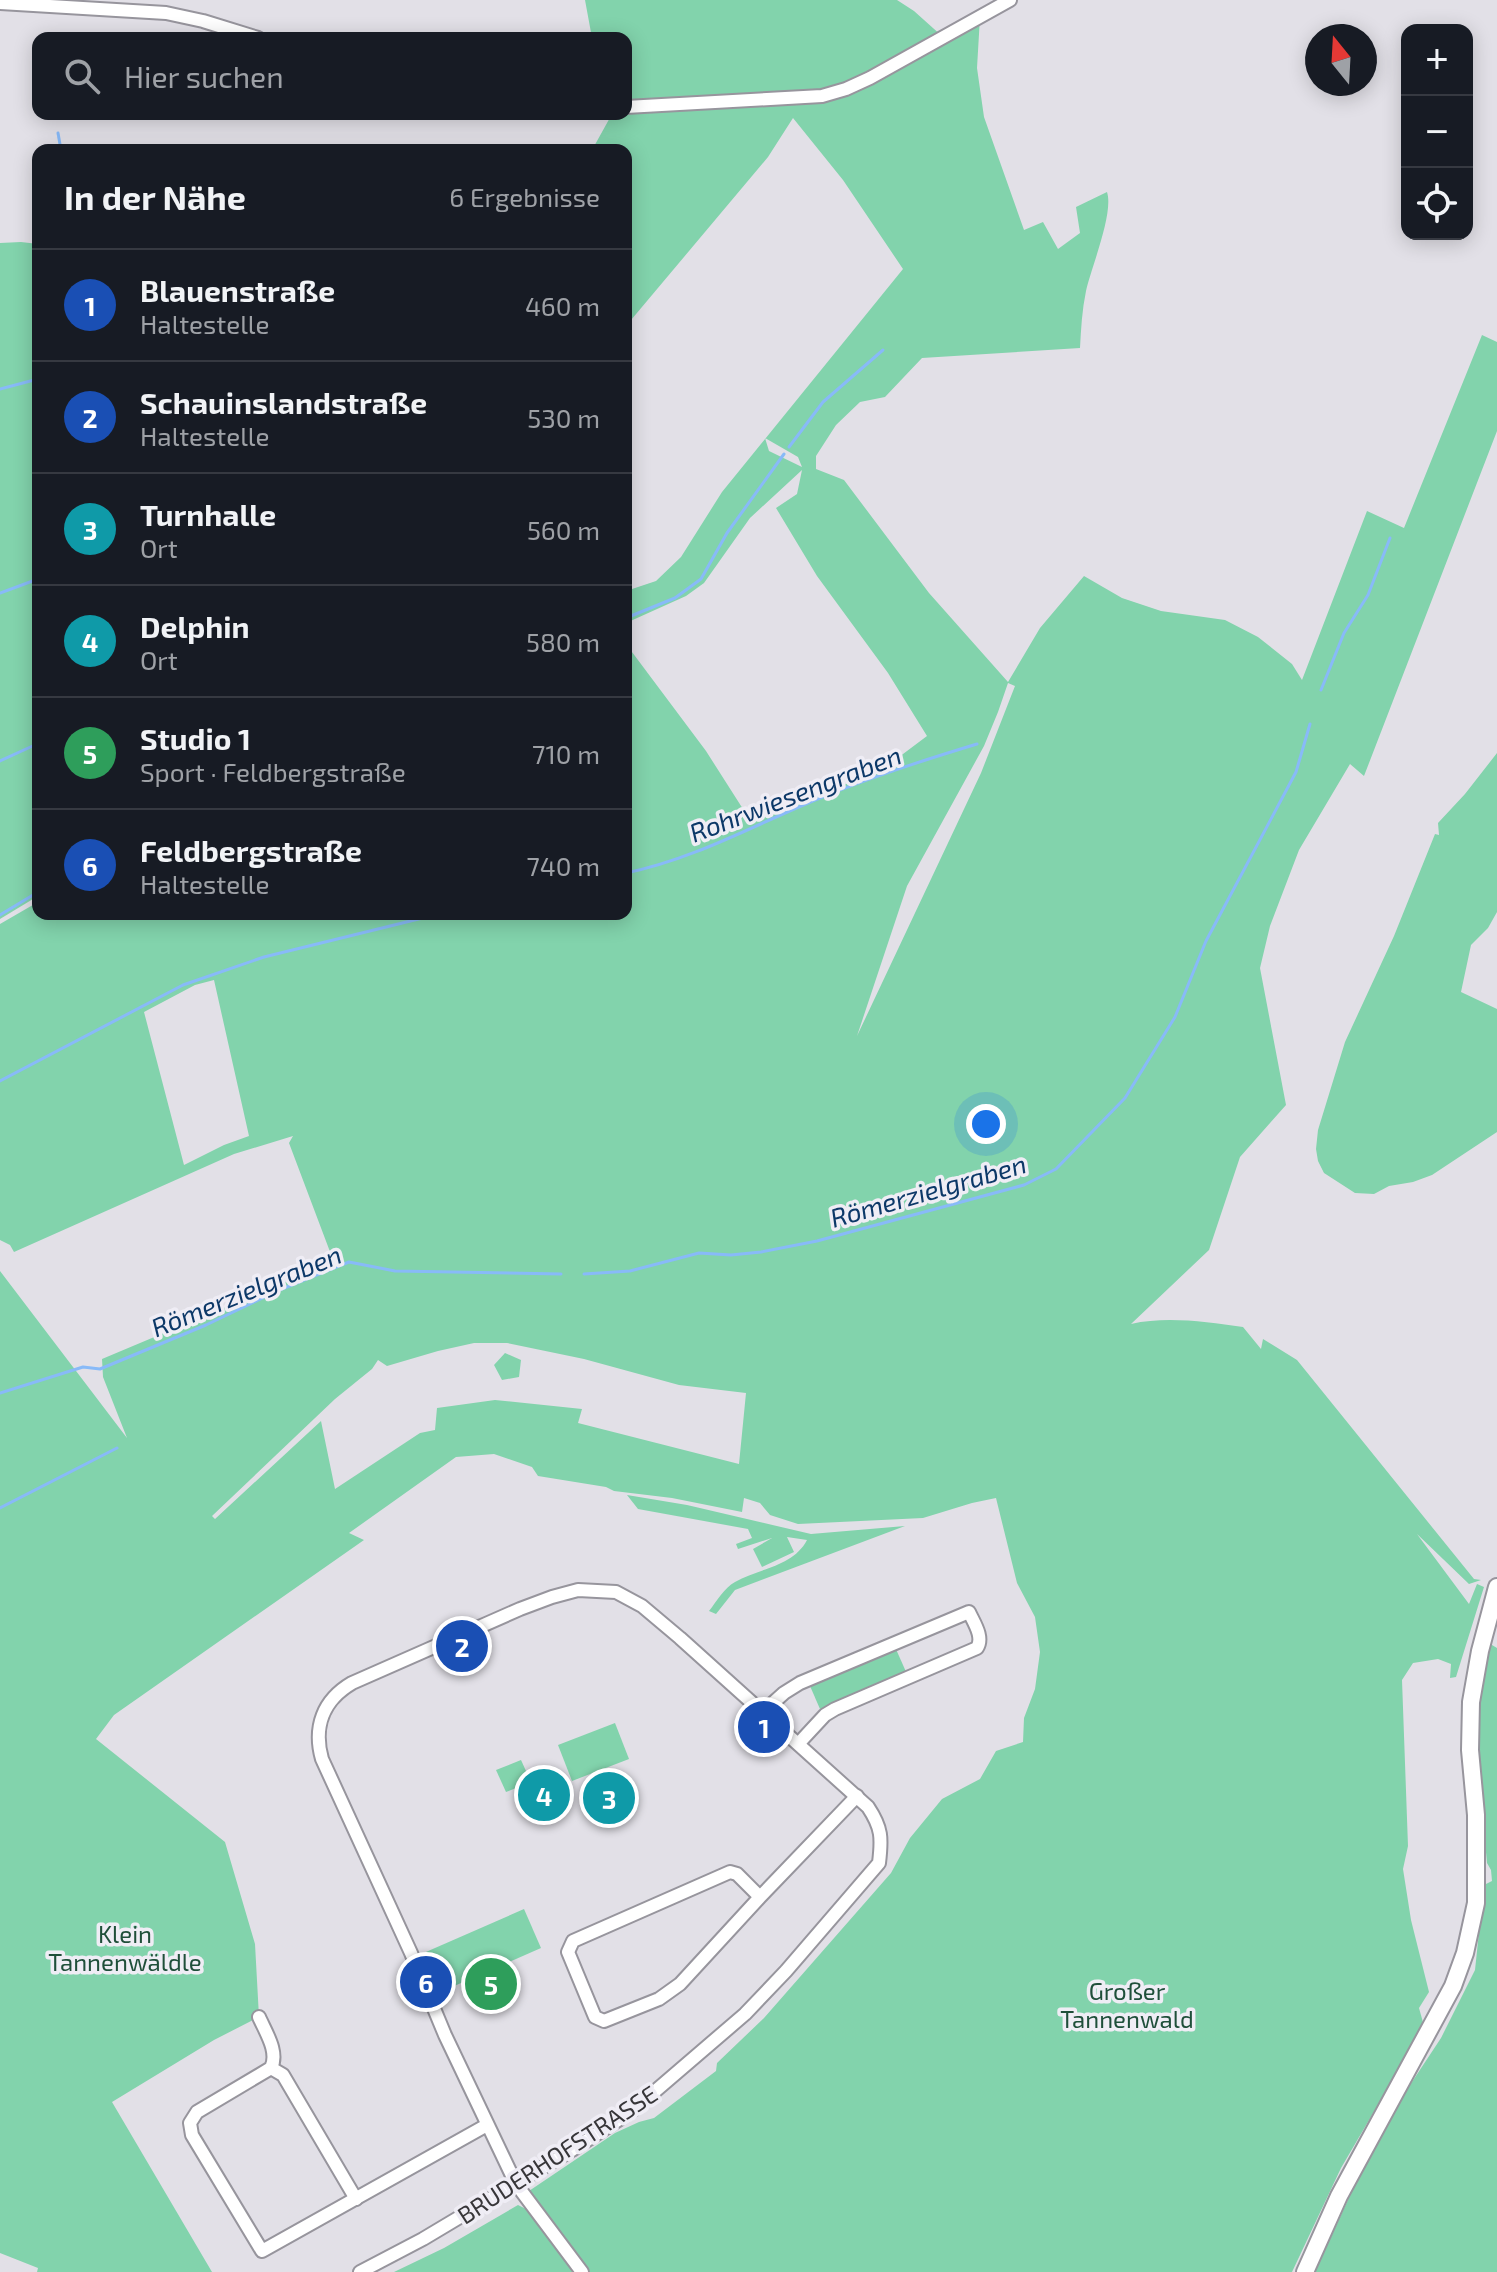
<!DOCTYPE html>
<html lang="de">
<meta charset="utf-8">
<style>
:root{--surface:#171b24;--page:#20242c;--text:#f1f3f6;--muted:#9ea1a6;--line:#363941;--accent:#c2ac87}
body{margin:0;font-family:"Exo 2",sans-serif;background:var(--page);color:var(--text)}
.controls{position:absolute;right:24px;top:24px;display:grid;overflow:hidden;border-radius:16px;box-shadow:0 4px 20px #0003}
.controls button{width:72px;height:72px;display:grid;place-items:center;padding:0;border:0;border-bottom:2px solid var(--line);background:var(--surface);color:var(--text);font:40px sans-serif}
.compass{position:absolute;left:1305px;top:24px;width:72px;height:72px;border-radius:50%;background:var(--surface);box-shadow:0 4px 20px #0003;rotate:342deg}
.you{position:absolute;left:986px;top:1124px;width:28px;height:28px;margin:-20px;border:6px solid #fff;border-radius:50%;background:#1a73e8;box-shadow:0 0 0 12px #1a73e833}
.badge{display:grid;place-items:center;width:52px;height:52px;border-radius:50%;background:var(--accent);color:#fff;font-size:26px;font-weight:700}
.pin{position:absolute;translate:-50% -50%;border:4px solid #fff;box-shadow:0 2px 8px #0006}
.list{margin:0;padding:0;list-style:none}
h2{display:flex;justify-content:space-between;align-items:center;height:104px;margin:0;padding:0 32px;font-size:34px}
h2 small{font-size:26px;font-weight:400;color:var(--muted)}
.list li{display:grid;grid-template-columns:52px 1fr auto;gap:24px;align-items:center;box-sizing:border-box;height:112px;padding:0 32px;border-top:2px solid var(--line)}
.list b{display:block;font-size:30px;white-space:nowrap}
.list p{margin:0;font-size:26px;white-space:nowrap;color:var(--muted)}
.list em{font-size:26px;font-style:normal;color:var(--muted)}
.icon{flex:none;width:44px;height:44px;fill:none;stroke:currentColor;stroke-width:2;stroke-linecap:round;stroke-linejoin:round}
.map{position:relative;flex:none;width:1497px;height:2272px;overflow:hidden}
.search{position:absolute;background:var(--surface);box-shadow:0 4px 20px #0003;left:32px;top:32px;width:600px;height:88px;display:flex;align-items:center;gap:20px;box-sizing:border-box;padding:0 28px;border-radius:16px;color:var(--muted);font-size:30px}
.panel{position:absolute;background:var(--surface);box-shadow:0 4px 20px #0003;left:32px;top:144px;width:600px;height:776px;border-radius:16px}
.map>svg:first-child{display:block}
.green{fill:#82d3ac;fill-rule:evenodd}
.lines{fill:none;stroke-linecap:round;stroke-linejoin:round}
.stream{stroke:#88baf8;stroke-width:3}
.minor-casing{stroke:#97959d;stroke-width:16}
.major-casing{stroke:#97959d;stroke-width:20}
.minor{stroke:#fff;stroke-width:12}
.major{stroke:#fff;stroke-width:16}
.labels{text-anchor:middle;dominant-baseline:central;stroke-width:7;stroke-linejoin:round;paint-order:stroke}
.park-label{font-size:24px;fill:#1f4f3a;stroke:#efedf5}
.street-label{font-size:24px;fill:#373639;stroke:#efedf5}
.water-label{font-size:26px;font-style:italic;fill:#0c3868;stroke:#efedf5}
</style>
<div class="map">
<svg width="1497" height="2272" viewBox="0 0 1497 2272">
<rect width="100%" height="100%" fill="#e2e0e7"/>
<g class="green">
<path d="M585 0H897L914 11 943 37 980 17 977 68 984 117 1024 230 1043 222 1058 249 1080 233 1076 207 1107 192C1114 213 1091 268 1086 291 1082 310 1081 329 1080 348L922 358 885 397 860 402 836 425 816 456V469L844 480 929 593 1008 682 1040 628 1084 576 1122 598 1161 611 1225 620 1258 637 1292 664 1302 680 1367 511 1404 528 1482 335 1497 342V431L1364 776 1350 764 1299 850 1270 926 1260 968 1286 1105 1240 1157 1209 1250 1131 1324C1167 1316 1206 1322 1243 1327L1261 1349 1263 1339 1297 1360 1474 1579 1481 1580 1469 1584 1417 1534 1469 1604 1477 1584 1484 1587 1456 1677 1450 1678 1451 1664 1438 1659 1413 1663 1402 1680 1408 1846 1403 1869 1411 1920 1429 1992 1419 2008 1424 2026 1341 2168 1292 2272H588L531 2197 529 2191 615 2133 639 2122 654 2118 716 2071 717 2063 764 2018 891 1873 910 1838 942 1799 980 1779 996 1751 1023 1742 1024 1718 1035 1689 1040 1652 1035 1617 1017 1583 996 1498 972 1503 923 1518 798 1524 770 1515 760 1503 744 1498 742 1512 672 1498 614 1491 606 1487 538 1476 532 1467 494 1454 456 1457 349 1533 364 1540 114 1715 96 1739 225 1842 255 1944 259 2017 214 2040 112 2102 212 2272H37L38 2268 0 2253V1271L127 1438 103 1377 102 1359 309 1272 335 1265 289 1143 293 1136 234 1154 14 1252 10 1245 0 1240V924L38 902V914H626V644L706 751 750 820 844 785 895 760 927 736 888 673 817 576 776 508 797 494 802 470 750 518 704 583 686 596 626 623V591L656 581 681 557 722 492 903 269 843 180 793 118 768 157 626 326V150H592L612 114H626V38H592ZM765 438 798 457 802 467 769 451ZM1008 683 1015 686 981 773 857 1036 907 886 984 746 998 712ZM214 980 249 1136 224 1145 184 1165 144 1012 195 985ZM474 1343H507L584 1359 679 1385 746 1393 739 1464 578 1423 582 1409 495 1400 437 1408 435 1430 420 1433 335 1489 321 1421 215 1519 212 1516 335 1399 372 1369 378 1360 387 1366 438 1351Z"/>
<path d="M21 242 38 244V896L0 919V243Z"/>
<path d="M1497 753V912L1488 928 1471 945 1461 992 1497 1009V1132L1432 1175 1413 1182 1389 1186 1374 1194 1355 1193 1324 1173 1318 1161 1316 1149 1318 1130 1345 1042 1394 936 1435 834 1439 835 1438 823 1465 794Z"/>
<path d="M505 1353 521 1360 519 1377 502 1380 494 1365Z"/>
<path d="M627 1495 687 1505 811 1534 905 1526 735 1590 716 1614 709 1611C717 1601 724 1588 735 1582 759 1568 793 1567 807 1540L787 1537 794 1552 762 1567 753 1549 772 1538 738 1549 736 1544 752 1538 748 1529 638 1509Z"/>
<path d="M1487 1642 1497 1648V2272H1315L1357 2180 1404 2094 1441 2038 1475 1970 1484 1885 1492 1881 1491 1870 1487 1863 1475 1731Z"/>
<path d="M895 1647 907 1674 820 1709 810 1686Z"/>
<path d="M615 1723 629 1759 572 1781 558 1745Z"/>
<path d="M521 1760 531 1782 506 1792 496 1770Z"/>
<path d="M524 1909 541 1948 436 1994 419 1955Z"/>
<path d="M518 2205 526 2209 575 2272H394L444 2248Z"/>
</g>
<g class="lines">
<g class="stream">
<path d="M58 133 61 150"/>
<path d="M0 389 38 379"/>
<path d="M789 447 823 402 883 350"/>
<path d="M0 593 38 579"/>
<path d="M626 618 675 598 701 579 727 533 784 454"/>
<path d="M1321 690 1344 633 1368 595 1390 538"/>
<path d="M0 761 37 744"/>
<path d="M626 873C695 859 756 824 820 798 871 777 924 760 977 744"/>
<path d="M0 915 38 892"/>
<path d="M0 1081 183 985 264 957 439 914"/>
<path d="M584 1274 630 1271 699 1253 731 1255 761 1252 817 1241 1024 1185 1056 1169 1125 1098 1175 1017 1206 941 1296 772 1310 724"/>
<path d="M0 1393 83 1367 100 1369 206 1325 277 1291 349 1262 395 1271 561 1274"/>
<path d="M0 1508 117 1448"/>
</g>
<g class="minor-casing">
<g id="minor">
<path d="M0 3 166 13 203 21 258 38"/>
<path d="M626 107 822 96 846 89 870 78 1010 0"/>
<path d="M763 1712 784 1693 800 1683 969 1612C974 1623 984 1637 977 1648L835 1709 825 1715 799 1743"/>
<path d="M760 1897 737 1874 730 1872 573 1941 568 1952 595 2017 604 2021 659 1999 680 1984 760 1897 857 1796"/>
<path d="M259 2017C266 2033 279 2052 271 2068L197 2112 190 2123 192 2135 262 2251 487 2125"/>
<path d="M271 2068 283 2075 356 2199"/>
<path d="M360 2272 423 2239 572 2150 632 2111 745 2014 786 1971 879 1863C882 1838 882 1828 868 1807L680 1638 642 1606 616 1592 578 1590 552 1597 520 1609 352 1683C323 1700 313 1727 322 1759L411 1953 445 2035 516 2184 582 2272"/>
</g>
</g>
<g class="major-casing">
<path id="major" d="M1305 2272 1339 2196 1453 1986 1465 1953 1476 1903V1815L1470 1750 1471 1702 1480 1651 1497 1587"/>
</g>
<use href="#minor" class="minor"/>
<use href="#major" class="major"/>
</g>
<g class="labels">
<g class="park-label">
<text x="125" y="1933">Klein<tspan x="125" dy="28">Tannenwäldle</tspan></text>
<text x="1127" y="1990">Großer<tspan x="1127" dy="28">Tannenwald</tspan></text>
</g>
<g class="street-label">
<text transform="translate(557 2154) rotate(-33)">BRUDERHOFSTRASSE</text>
</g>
<g class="water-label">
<text transform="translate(795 793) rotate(-21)">Rohrwiesengraben</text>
<text transform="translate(928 1190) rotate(-16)">Römerzielgraben</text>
<text transform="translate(246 1290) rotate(-22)">Römerzielgraben</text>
</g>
</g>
</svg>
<div class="controls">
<button>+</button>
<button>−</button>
<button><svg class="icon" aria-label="locate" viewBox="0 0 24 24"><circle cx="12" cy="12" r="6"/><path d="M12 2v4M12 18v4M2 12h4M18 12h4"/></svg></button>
</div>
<svg class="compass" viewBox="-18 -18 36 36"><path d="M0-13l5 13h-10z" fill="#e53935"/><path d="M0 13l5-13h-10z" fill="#9ea1a6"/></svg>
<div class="you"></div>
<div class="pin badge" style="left:764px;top:1727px;background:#1a4fb4">1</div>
<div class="pin badge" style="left:462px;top:1646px;background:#1a4fb4">2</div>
<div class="pin badge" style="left:609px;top:1798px;background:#0f9aa8">3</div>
<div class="pin badge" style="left:544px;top:1795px;background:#0f9aa8">4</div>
<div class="pin badge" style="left:491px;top:1984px;background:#2e9e5b">5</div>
<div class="pin badge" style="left:426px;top:1982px;background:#1a4fb4">6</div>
<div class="search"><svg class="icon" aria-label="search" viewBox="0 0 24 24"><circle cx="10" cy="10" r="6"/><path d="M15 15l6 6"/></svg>Hier suchen</div>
<section class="panel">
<h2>In der Nähe<small>6 Ergebnisse</small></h2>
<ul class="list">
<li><span class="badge" style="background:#1a4fb4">1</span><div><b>Blauenstraße</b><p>Haltestelle</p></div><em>460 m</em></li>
<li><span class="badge" style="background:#1a4fb4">2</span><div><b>Schauinslandstraße</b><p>Haltestelle</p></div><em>530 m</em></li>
<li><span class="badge" style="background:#0f9aa8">3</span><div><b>Turnhalle</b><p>Ort</p></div><em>560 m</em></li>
<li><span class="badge" style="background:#0f9aa8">4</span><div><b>Delphin</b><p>Ort</p></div><em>580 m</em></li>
<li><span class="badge" style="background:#2e9e5b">5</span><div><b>Studio 1</b><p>Sport · Feldbergstraße</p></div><em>710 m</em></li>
<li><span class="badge" style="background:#1a4fb4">6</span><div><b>Feldbergstraße</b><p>Haltestelle</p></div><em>740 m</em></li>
</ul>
</section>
</div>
